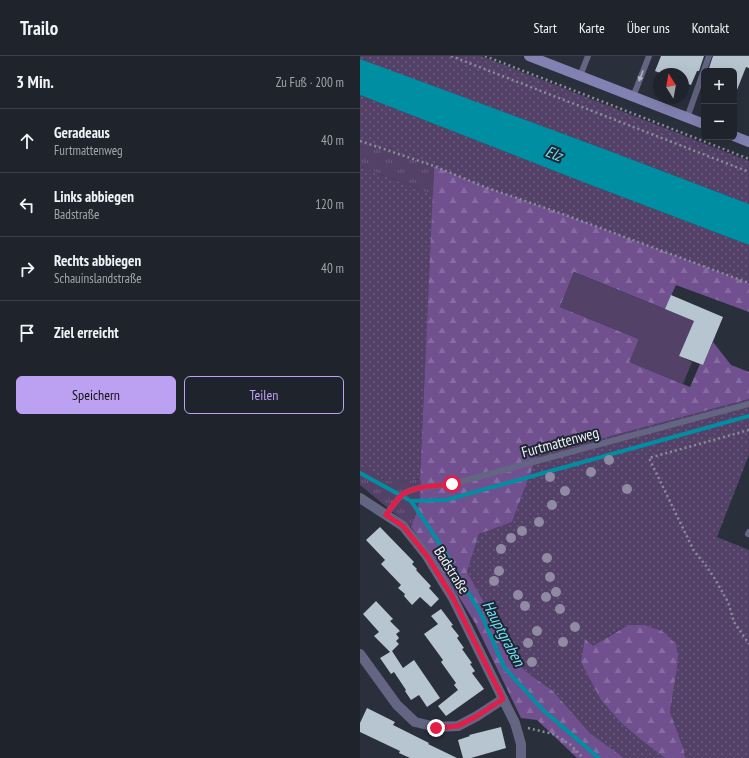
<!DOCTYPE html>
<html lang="de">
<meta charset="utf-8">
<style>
:root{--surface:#1f242c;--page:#2c3038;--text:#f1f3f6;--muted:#a1a4a9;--line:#3c4148;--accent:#bca0f2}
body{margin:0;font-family:"PT Sans Narrow",sans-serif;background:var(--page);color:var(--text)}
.controls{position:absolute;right:12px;top:12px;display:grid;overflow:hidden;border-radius:6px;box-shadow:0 4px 16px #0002}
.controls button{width:36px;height:36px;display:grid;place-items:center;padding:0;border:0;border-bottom:1px solid var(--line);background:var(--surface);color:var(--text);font:20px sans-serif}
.compass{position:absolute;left:293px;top:12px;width:36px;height:36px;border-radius:50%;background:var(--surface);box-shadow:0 4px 16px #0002;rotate:349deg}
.stop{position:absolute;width:12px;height:12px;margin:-9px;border:3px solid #e11d48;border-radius:50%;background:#fff}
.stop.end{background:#e11d48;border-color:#fff;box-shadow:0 1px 4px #0008}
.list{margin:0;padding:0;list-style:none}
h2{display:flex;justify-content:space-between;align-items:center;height:52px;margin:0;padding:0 16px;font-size:17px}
h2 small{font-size:13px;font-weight:400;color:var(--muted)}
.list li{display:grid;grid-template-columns:26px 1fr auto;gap:12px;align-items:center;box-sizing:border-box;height:64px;padding:0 16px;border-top:1px solid var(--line)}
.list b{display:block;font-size:15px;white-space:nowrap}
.list p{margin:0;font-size:13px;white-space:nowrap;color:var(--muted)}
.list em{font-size:13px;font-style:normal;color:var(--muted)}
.actions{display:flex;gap:8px;padding:12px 16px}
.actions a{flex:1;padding:9px 0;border:1px solid var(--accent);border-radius:6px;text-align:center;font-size:14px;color:var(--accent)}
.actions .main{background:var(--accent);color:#111}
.icon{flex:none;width:22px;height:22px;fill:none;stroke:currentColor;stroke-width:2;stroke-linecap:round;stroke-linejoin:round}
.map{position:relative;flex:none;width:389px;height:702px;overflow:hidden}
header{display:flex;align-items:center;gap:24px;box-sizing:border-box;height:56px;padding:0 20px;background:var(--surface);border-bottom:1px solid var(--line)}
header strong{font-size:19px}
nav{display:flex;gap:22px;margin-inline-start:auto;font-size:14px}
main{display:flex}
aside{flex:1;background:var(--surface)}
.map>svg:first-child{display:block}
.grass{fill:url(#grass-dots)}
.forest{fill:url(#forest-firs)}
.park{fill:url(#park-tufts)}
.pitch{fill:#544168}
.water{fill:#008ea3}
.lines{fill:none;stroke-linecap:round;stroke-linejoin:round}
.stream{stroke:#008ea3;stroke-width:4}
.building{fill:#b6c5cf}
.path{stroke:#888e97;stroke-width:2.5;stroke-dasharray:2 3;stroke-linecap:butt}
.lane{stroke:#646583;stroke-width:6}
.street{stroke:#646583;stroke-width:10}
.secondary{stroke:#8282b2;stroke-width:10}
.tree{fill:#908aa3}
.oneway{fill:#b0b3c4}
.route{stroke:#e11d48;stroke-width:5}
.labels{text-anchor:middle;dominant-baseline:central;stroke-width:4;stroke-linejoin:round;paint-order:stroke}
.street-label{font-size:15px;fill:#eef2f9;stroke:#202631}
.water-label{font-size:16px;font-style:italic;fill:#6edff6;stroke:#202631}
</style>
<header>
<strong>Trailo</strong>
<nav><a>Start</a><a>Karte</a><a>Über uns</a><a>Kontakt</a></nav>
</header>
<main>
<aside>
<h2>3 Min.<small>Zu Fuß · 200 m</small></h2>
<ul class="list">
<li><svg class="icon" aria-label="ahead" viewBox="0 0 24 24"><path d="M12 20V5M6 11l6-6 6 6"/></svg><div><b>Geradeaus</b><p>Furtmattenweg</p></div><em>40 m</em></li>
<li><svg class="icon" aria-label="left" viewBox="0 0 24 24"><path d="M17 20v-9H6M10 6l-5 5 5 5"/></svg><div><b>Links abbiegen</b><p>Badstraße</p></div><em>120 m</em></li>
<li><svg class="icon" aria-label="right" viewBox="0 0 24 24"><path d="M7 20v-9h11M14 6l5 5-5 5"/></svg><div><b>Rechts abbiegen</b><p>Schauinslandstraße</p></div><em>40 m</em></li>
<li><svg class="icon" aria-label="arrive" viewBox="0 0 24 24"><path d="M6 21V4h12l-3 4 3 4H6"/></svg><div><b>Ziel erreicht</b></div></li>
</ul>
<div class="actions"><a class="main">Speichern</a><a>Teilen</a></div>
</aside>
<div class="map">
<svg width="389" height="702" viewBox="0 0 389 702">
<defs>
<pattern id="grass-dots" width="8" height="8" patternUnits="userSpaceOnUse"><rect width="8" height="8" fill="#544168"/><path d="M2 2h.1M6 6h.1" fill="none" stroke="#6d5d7e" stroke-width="1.8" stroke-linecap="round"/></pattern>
<pattern id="forest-firs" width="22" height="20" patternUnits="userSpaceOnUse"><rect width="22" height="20" fill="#715090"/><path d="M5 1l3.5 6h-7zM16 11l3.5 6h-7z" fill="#866aa0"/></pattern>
<pattern id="park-tufts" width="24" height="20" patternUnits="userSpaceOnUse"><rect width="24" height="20" fill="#544168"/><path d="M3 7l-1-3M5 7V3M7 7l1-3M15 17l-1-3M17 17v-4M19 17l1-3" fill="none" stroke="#6d5d7e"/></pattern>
</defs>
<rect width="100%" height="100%" fill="#29303b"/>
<g class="grass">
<path d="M0 0H121L389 105V148L247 94 26 13 0 3Z"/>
<path d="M0 39 215 123 389 189V227L200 157 125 131 74 110 0 85Z"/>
<path d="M0 110 73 139 60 423 38 426 26 425 0 410Z"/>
<path d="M389 343V399L357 481 389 494V702H325L324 694 310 656 316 617 284 569H268L250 579 233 591 225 584 241 644 260 666 281 684 305 702H264L230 677 193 635 165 615 156 603 107 516 119 478 152 466 177 400Z"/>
</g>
<g class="forest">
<path d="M74 110 125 131 200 157 389 227V256L316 229 305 253 214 216 200 251 279 283 270 306 330 331 340 308 343 309 353 286 371 309 389 316V343L177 400 152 466 119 478 107 516 156 603 165 615 193 635 230 677 264 702H217L177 664 161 662 115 567 99 541 51 471C57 456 62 440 60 423Z"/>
<path d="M268 569H284L302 575 316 588 318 601 316 618 310 656 324 694 325 702H305L281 684 260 666 241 644 221 606 225 583 233 590Z"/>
</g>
<g class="park">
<path d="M0 85 74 110 73 139 0 110Z"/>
<path d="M0 410 26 425 38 426 60 423C62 440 57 456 51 471L0 429Z"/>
</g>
<path class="pitch" d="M214 216 334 265 319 300 332 306 323 328 269 306 279 283 200 251Z"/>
<path class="water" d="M0 3 247 94 389 148V189L215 123 0 39Z"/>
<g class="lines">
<g class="stream">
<path d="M0 417 51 445 78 485 122 560 144 611 183 654 239 702"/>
<path d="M51 445 86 444 389 360"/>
</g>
</g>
<g class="building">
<path d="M301 0H344L339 15H337L331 29 323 26V18H303L295 15Z"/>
<path d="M353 0H389V12L386 11 375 39 374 38V15H348Z"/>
<path d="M311 239 363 261 343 309 319 300 334 265 305 253Z"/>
<path d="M20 471 54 506 52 508 57 513 56 514 71 530 69 532 79 543 71 551 60 541 52 549 44 540 45 538 38 532 41 529 21 508 25 504 6 484Z"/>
<path d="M16 545 33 563 30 565 40 575 36 578 39 582 36 585 39 588 32 595 43 612 54 604 80 642 67 651 59 639 51 644 45 635 46 634 34 616 31 618 20 602 30 596 14 580 19 576 3 558Z"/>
<path d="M81 553 93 569 91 570 99 580 97 582 104 592 102 593 112 607 110 608 115 615 112 617 124 633 86 660 78 650 98 634 94 629 96 627 81 606 83 604 64 578 78 568 71 560Z"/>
<path d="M7 652 35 666 33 669 69 687 68 688 97 702H50L39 697 40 695 0 676V667Z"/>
<path d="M141 671 146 692 111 702H103L98 684 110 680 109 679Z"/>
</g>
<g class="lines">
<g class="path">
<path d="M91 0 389 116"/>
<path d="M125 0 241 45 389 103"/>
<path d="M0 85 74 110 125 131 200 157 389 227"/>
<path d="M389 374 289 402 334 495 347 511 355 523 368 546 374 566 389 588"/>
<path d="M168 672 193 678 211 689 223 702"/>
</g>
<g class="lane">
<path d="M220 20 228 0"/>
<path d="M273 41 289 0"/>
<path d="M327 62 349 0"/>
<path d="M26 459C31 452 36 444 42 439 53 430 77 430 92 428L389 348"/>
<path d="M388 478 389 476"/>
</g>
<g class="street">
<path d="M0 442 43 470 67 500 93 542 155 667 161 688V702"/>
<path d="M0 598 37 649 55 666 76 671 98 670 117 660 143 643"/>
</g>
<g class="secondary">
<path d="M169 0 344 68"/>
<path d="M374 80 389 86"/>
</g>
</g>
<g class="tree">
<circle cx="249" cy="404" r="5"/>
<circle cx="231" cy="416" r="5"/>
<circle cx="190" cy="421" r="5"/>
<circle cx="267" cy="433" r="5"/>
<circle cx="205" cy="435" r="5"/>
<circle cx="192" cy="449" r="5"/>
<circle cx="179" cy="466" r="5"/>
<circle cx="162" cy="475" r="5"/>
<circle cx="151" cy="482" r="5"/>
<circle cx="141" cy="493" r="5"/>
<circle cx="187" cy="502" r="5"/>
<circle cx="139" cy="515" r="5"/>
<circle cx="190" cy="521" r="5"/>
<circle cx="134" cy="525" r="5"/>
<circle cx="196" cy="536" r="5"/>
<circle cx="158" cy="539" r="5"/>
<circle cx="186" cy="541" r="5"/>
<circle cx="165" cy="550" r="5"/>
<circle cx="200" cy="553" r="5"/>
<circle cx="215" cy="571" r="5"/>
<circle cx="177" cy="575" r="5"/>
<circle cx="203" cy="586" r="5"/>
<circle cx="168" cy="587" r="5"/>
<circle cx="172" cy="606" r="5"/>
</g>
<defs><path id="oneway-solid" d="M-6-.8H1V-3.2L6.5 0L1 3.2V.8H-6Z"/></defs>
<use class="oneway" href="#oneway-solid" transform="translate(281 20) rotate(111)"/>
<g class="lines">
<path class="route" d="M76 672 98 670 117 660 143 643 93 542 67 500 43 470 26 459C31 452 36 444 42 439 53 430 77 430 92 428"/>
</g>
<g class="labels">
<g class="street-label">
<text transform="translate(200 386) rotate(-15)">Furtmattenweg</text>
<text transform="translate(92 514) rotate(58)">Badstraße</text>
</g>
<g class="water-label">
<text transform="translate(194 97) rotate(21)">Elz</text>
<text transform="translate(144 577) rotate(62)">Hauptgraben</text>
</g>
</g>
</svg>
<div class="controls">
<button>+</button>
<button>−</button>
</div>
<svg class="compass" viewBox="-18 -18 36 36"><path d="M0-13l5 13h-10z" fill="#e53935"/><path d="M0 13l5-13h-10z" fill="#a1a4a9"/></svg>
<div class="stop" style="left:92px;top:428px"></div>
<div class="stop end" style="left:76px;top:672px"></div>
</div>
</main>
